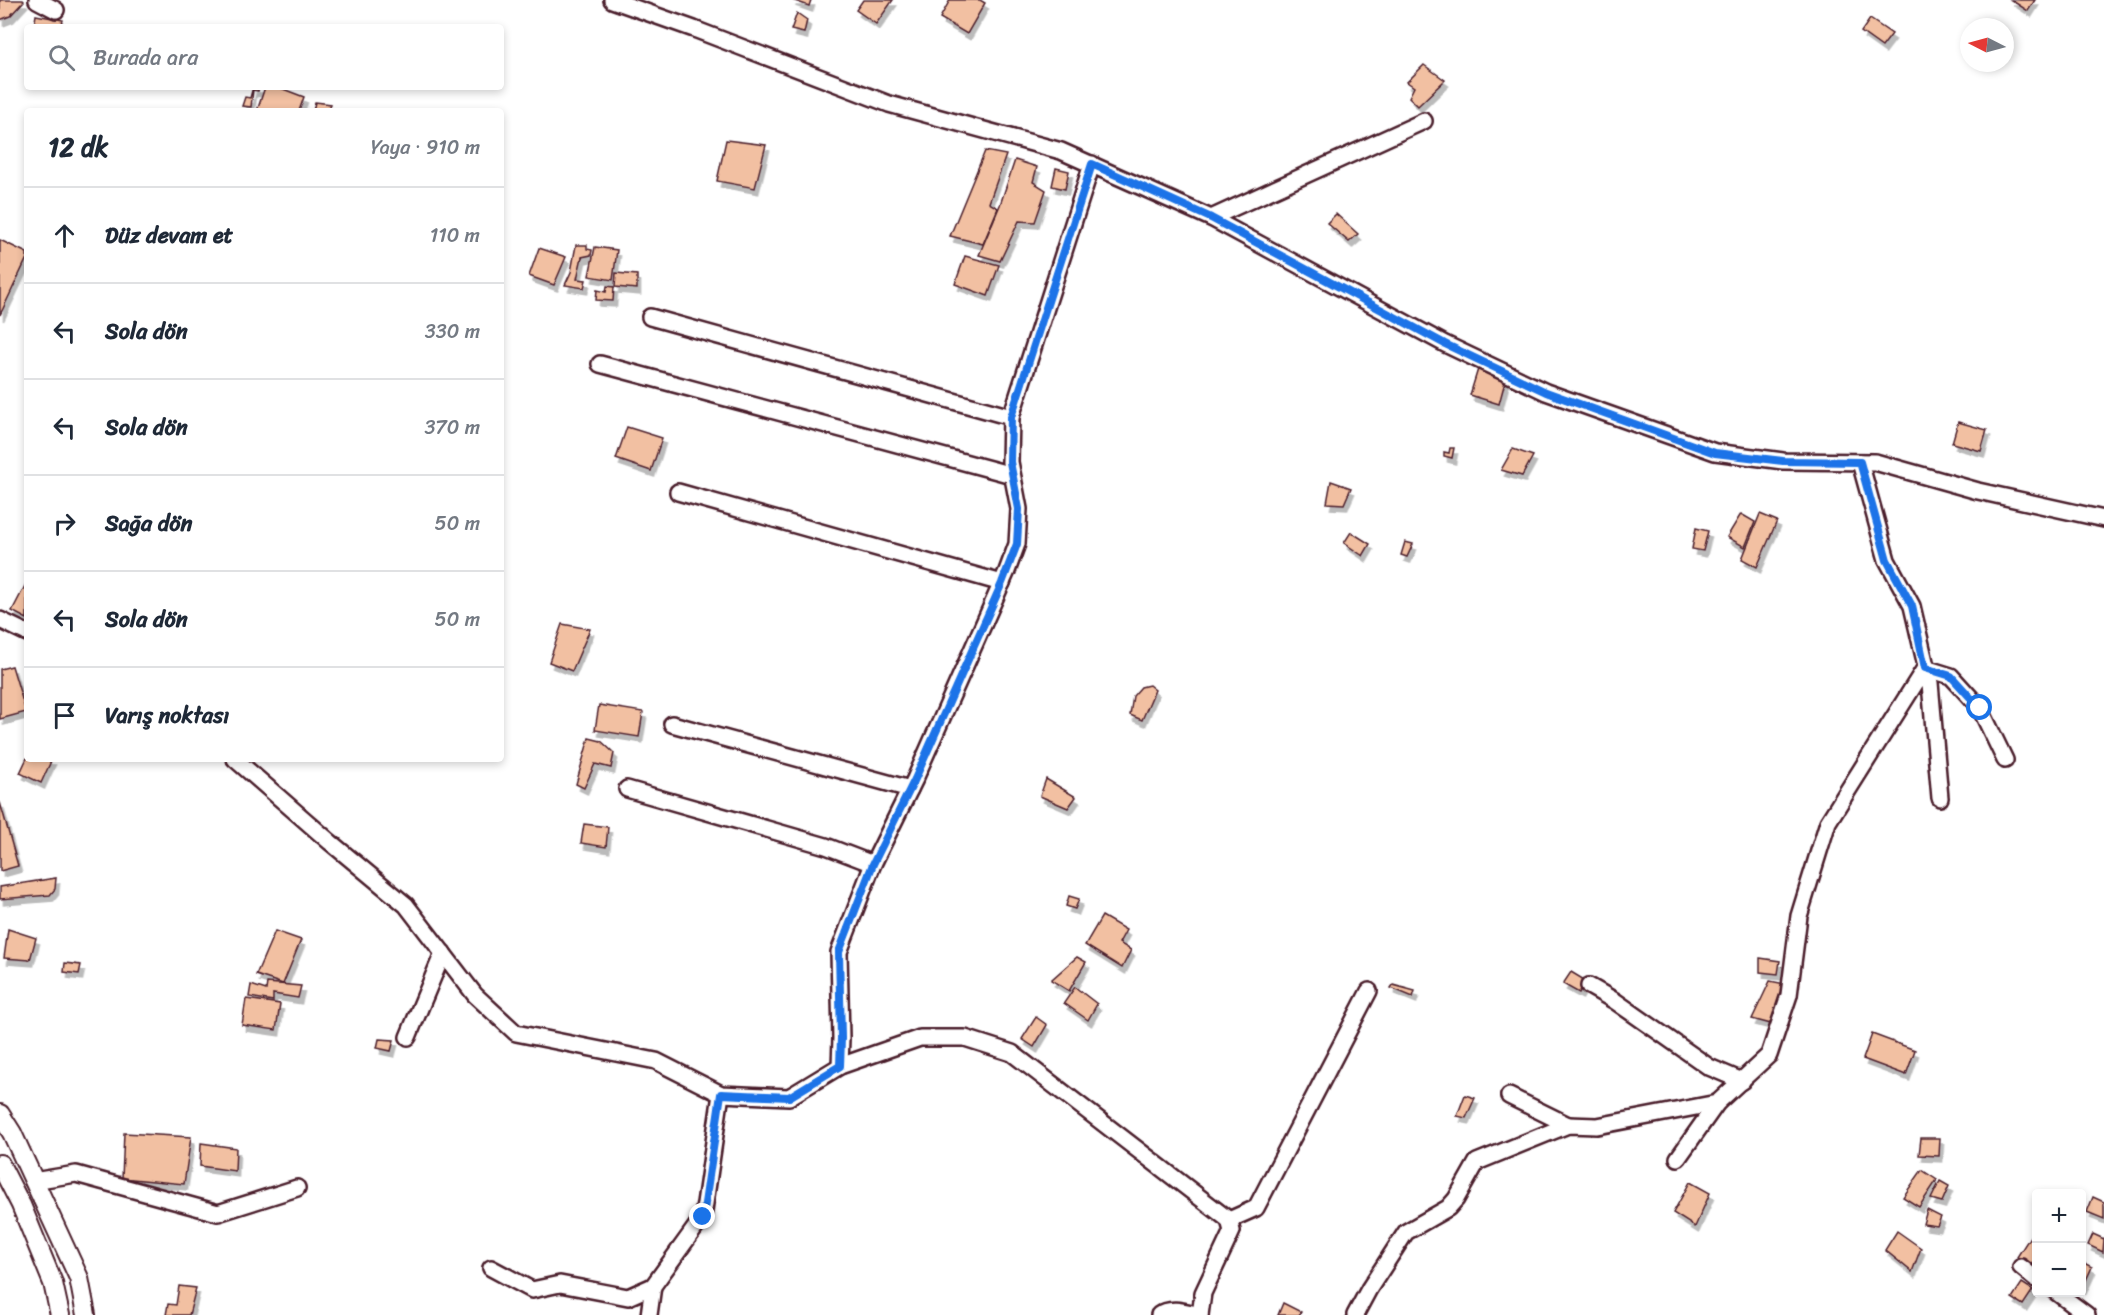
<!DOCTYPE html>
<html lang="tr">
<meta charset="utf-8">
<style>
:root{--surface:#fff;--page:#f2f2f3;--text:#1f2937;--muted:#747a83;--line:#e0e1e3}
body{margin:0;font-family:Sriracha,sans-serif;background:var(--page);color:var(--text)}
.controls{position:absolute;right:18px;bottom:18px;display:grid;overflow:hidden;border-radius:6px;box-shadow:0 3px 9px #0003}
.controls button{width:54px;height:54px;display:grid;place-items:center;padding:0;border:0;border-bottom:2px solid var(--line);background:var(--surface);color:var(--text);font:30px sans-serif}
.compass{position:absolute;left:1960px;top:18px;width:54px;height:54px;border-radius:50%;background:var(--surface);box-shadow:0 3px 9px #0003;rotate:276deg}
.stop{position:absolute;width:18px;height:18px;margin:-14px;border:4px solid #1a73e8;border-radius:50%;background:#fff}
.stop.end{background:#1a73e8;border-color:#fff;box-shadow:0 2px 6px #0008}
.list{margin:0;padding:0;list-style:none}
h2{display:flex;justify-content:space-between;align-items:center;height:78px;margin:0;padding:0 24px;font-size:26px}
h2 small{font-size:20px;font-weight:400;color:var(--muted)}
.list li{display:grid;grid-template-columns:39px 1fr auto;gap:18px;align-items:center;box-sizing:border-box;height:96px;padding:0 24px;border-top:2px solid var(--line)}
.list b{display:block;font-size:22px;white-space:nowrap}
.list em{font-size:20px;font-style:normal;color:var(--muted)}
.icon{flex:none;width:33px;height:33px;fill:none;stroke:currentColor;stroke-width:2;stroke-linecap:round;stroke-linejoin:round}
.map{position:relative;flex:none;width:2104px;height:1315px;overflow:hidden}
.search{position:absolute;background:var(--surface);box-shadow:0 3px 9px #0003;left:24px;top:24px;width:480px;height:66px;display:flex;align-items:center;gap:15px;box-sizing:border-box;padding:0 21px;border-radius:6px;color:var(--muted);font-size:22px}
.panel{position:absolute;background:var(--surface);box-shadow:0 3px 9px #0003;left:24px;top:108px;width:480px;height:654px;border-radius:6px}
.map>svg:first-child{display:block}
.building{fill:#f2c0a2;stroke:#4a1f2b;stroke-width:1.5;filter:url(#shadow)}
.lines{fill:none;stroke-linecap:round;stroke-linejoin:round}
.minor-casing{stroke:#4a1f2b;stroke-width:20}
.tertiary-casing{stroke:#4a1f2b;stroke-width:22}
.minor{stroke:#fff;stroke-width:15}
.tertiary{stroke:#fff;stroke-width:18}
.route{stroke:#1a73e8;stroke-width:8}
</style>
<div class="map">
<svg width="2104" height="1315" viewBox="0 0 2104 1315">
<defs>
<filter id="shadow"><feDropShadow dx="3.5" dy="6" stdDeviation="0" flood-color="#0004"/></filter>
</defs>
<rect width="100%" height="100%" fill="#fff"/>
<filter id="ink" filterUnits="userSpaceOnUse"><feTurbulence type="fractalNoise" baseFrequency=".0167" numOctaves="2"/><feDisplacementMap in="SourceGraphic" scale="12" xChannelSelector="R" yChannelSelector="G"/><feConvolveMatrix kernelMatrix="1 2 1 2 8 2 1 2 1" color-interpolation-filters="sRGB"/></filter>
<g filter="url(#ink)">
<g class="building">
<path d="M0 0H23L24 1 10 16 0 20Z"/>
<path d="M792 0H811L809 6Z"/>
<path d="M863 0H893L876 24 856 10Z"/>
<path d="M950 0H980L985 3 967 34 940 18Z"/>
<path d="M2011 0H2035L2028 11Z"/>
<path d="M797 13 807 20 804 33 791 30Z"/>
<path d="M36 15 63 20 61 27H34Z"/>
<path d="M1870 19 1892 34 1882 47 1861 32Z"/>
<path d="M1424 65 1445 80 1418 106 1409 97 1414 87 1407 82Z"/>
<path d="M253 87H259L258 91 253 90 251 107 242 106 245 97 250 98Z"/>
<path d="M265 87H278L304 97 299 111H257Z"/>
<path d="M315 102 331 104 329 111H313Z"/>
<path d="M726 140 766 145 755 188 717 181Z"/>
<path d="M985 151 1006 155 989 203 998 208 983 244 950 236Z"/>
<path d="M1015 160 1037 167 1033 182 1046 190 1035 222 1019 221 1000 261 979 255 1000 205Z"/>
<path d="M1056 168 1069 171 1065 189 1052 186Z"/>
<path d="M1336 214 1358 234 1349 242 1327 223Z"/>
<path d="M0 240 27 253V258L0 315Z"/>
<path d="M576 245H587V249L592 250 591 255 582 257 577 279 586 280 584 288 565 285 571 272Z"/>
<path d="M595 247 617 250 613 280 589 276Z"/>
<path d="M539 248 566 257 554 285 529 276Z"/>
<path d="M965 256 999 265 988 296 955 284Z"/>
<path d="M616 273 637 275V289L615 287Z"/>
<path d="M607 286 614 287 613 301 596 300 597 290 606 292Z"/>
<path d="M1478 369 1506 378 1499 404 1470 395Z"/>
<path d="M1958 422 1987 430 1981 451 1952 443Z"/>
<path d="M627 427 662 438 651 471 616 459Z"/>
<path d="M1450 448H1454L1452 458 1444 456V452L1449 453Z"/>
<path d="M1513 449 1533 456 1522 476 1501 470Z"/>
<path d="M1331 481 1351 488 1344 504 1327 503Z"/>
<path d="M1741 514 1755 522 1745 547 1727 537Z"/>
<path d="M1760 514 1777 521 1757 567 1742 559Z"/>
<path d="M1696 528 1708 531 1703 551 1692 549Z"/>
<path d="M1351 532 1370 544 1363 556 1344 543Z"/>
<path d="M1405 542 1413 544 1407 557 1401 555Z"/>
<path d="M27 582V619L12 611Z"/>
<path d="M562 624 590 629 572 671 549 662Z"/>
<path d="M12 666 26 712 0 719V669Z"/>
<path d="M1149 685 1155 690 1142 720 1130 715 1133 696 1141 687Z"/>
<path d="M599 705 643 712 639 737 595 730Z"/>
<path d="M589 738 601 741 614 753 611 768 595 764 584 788 576 784Z"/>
<path d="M27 758 52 759 41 783 20 773Z"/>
<path d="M1046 779 1076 797 1068 808 1040 796Z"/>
<path d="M0 802 18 866 0 871Z"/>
<path d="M584 824 608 827 606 847 581 843Z"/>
<path d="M56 878 55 889 50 895 0 899V887Z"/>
<path d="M1069 896 1079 899 1075 909 1066 906Z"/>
<path d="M1102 916 1126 930 1119 943 1131 950 1122 968 1085 945Z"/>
<path d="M8 929 36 938 30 960 4 958Z"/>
<path d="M275 931 301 940 283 984 256 975Z"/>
<path d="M1077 957 1086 962 1069 991 1051 980Z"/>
<path d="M1760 958 1780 961 1778 974 1760 972Z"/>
<path d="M65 963 81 965 79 974 64 972Z"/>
<path d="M1571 972 1586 981 1579 993 1563 984Z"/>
<path d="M1770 981 1785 984 1771 1024 1752 1019Z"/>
<path d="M267 983 301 986 298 998 273 994V1001L249 997 251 985 266 990Z"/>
<path d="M1393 985 1415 991 1413 997 1391 988Z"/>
<path d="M1075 987 1097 1004 1088 1020 1064 1003Z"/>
<path d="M246 999 280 1004 276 1030 242 1025Z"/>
<path d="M1036 1017 1047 1025 1034 1047 1022 1039Z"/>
<path d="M1872 1034 1915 1050 1906 1075 1863 1059Z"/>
<path d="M379 1039 394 1040 391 1051 377 1048Z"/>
<path d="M1465 1095 1475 1098 1466 1118 1457 1116Z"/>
<path d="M124 1133 191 1137 184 1184 122 1178Z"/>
<path d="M1921 1138H1940L1939 1156 1919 1155Z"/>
<path d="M201 1143 236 1148 235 1171 200 1166Z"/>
<path d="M1922 1170 1937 1180 1919 1207 1903 1197Z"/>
<path d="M1940 1181 1949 1186 1942 1202 1931 1199Z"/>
<path d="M1690 1182 1710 1193 1695 1227 1673 1213Z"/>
<path d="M2093 1197 2104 1202V1219L2087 1212Z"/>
<path d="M1927 1210 1941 1217 1937 1226 1923 1224Z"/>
<path d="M1897 1231 1921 1248 1912 1272 1885 1250Z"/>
<path d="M2093 1234 2104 1239 2103 1252 2088 1245Z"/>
<path d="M2031 1235 2036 1239V1269L2017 1257Z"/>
<path d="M2082 1262 2092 1267 2082 1289Z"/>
<path d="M2022 1283 2033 1290 2023 1305 2012 1298Z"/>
<path d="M179 1286 196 1288 189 1315H166L168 1304 176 1305Z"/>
<path d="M1283 1303 1301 1312 1299 1315H1278Z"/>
</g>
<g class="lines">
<g class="minor-casing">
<g id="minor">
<path d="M37 0 56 10"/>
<path d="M612 0 694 29 889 104 1061 151 1211 218 1445 344 1546 392 1715 452 1783 461 1875 462 1978 491 2104 519"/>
<path d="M1211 218 1424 121"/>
<path d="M650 317 1011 417"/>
<path d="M600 364 1012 475"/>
<path d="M1860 462 1887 560 1912 606 1930 683 1940 798"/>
<path d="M678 492 1002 583"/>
<path d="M0 620 27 633"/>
<path d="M672 724 910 789"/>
<path d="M235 759 330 842 406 905 475 995 516 1033 656 1061 721 1094 789 1097 840 1066 920 1038H965L1012 1053 1229 1220 1232 1231 1203 1293 1200 1315"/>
<path d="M627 789 826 846 873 864"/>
<path d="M1589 986 1615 1001 1709 1067 1742 1081"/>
<path d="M408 1037 443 953"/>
<path d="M840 1066 841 1038 839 952 873 864 915 779 1007 571 1017 544 1019 509 1010 462 1011 417 1092 164"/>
<path d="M1509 1096 1568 1125"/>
<path d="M1678 1158 1717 1103 1769 1055 1789 995 1799 916 1828 822 1925 668 1951 676 1980 708 2005 760"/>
<path d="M33 1181 76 1174 218 1213 297 1188"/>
<path d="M1229 1220 1256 1208 1369 991"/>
<path d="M2021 1267 2036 1279"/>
<path d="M491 1268 532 1290 560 1284 628 1297 653 1286"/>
<path d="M2056 1292 2087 1315"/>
<path d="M649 1315 653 1286 703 1217 721 1094"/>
<path d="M1159 1315C1171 1306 1186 1312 1200 1315"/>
<path d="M1355 1315 1369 1289 1406 1232 1448 1208 1456 1199 1477 1162 1568 1125 1597 1126 1717 1103"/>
</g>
</g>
<g class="tertiary-casing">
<g id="tertiary">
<path d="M0 1114 12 1133 79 1278 86 1315"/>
<path d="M0 1164 21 1205 53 1283 60 1315"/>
</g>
</g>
<use href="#minor" class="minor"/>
<use href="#tertiary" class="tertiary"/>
</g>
</g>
<g class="lines" filter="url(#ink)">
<path class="route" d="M703 1217 721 1094 789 1097 840 1066 841 1038 839 952 873 864 915 779 1002 583 1017 544 1019 509 1010 462 1011 417 1092 164 1211 218 1445 344 1546 392 1715 453 1783 461 1860 462 1887 560 1912 606 1925 668 1951 676 1980 708"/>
</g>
</svg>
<div class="controls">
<button>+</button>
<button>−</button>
</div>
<svg class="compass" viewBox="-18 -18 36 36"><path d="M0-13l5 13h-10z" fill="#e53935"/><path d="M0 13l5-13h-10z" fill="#747a83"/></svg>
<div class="stop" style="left:1980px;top:708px"></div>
<div class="stop end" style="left:703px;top:1217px"></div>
<div class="search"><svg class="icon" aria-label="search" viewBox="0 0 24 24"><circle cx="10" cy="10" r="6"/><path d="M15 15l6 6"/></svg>Burada ara</div>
<section class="panel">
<h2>12 dk<small>Yaya · 910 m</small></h2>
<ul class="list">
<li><svg class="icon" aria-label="ahead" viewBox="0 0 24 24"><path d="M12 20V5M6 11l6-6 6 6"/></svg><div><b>Düz devam et</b></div><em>110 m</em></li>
<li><svg class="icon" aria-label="left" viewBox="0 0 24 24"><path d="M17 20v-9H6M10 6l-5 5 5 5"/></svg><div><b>Sola dön</b></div><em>330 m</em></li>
<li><svg class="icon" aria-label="left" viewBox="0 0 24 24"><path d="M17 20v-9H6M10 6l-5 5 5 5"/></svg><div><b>Sola dön</b></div><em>370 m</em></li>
<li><svg class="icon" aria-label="right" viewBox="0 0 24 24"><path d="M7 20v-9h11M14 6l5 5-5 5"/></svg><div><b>Sağa dön</b></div><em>50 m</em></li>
<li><svg class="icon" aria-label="left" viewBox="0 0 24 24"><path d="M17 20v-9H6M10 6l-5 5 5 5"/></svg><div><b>Sola dön</b></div><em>50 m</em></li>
<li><svg class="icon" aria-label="arrive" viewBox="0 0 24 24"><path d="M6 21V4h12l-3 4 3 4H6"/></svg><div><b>Varış noktası</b></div></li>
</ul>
</section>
</div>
